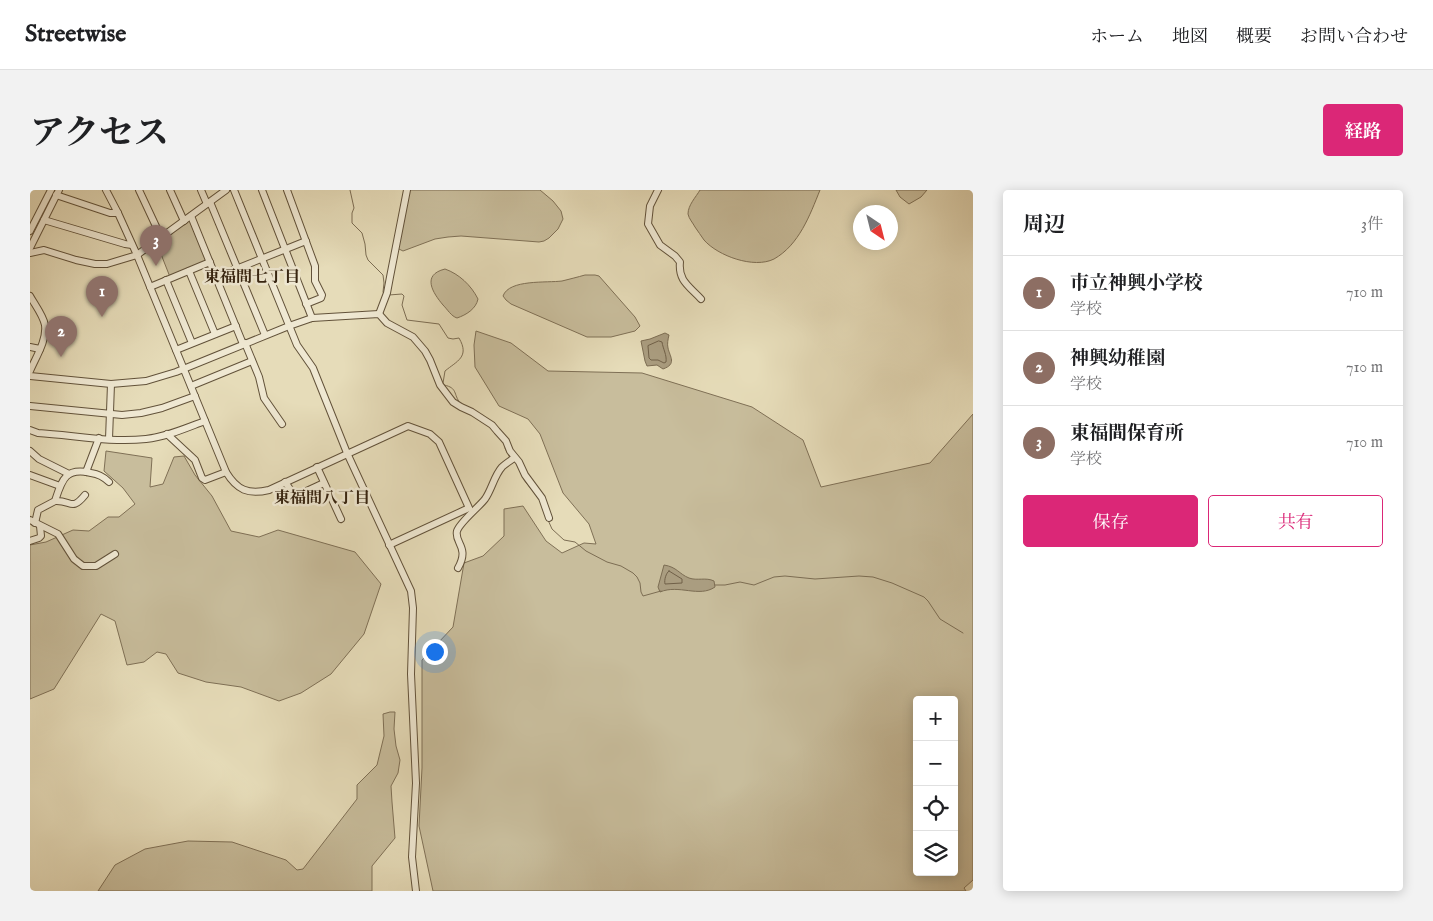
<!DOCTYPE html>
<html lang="ja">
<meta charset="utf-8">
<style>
:root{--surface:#fff;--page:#f2f2f2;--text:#202124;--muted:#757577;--line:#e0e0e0;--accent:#db2777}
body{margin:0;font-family:"IM FELL English","Noto Serif JP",serif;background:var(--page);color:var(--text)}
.controls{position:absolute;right:15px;bottom:15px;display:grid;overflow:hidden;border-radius:5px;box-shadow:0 2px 12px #0003}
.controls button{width:45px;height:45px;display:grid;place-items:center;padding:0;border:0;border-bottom:1px solid var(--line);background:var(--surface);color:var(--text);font:25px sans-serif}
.compass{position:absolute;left:823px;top:15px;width:45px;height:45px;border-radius:50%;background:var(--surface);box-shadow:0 2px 12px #0003;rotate:145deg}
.you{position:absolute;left:404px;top:461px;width:18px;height:18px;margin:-12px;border:4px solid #fff;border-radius:50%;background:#1a73e8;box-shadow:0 0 0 8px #1a73e833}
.badge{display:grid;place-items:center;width:32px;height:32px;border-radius:50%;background:var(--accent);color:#fff;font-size:16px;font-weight:700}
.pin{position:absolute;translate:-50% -41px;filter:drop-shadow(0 1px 2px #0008)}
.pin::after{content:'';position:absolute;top:26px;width:18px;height:15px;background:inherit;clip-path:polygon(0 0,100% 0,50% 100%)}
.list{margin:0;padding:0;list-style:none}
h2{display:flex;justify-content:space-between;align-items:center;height:65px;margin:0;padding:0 20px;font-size:21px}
h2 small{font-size:16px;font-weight:400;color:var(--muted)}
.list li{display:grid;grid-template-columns:32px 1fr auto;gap:15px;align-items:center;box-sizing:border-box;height:75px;padding:0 20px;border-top:1px solid var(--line)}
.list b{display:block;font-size:19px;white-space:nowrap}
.list p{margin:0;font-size:16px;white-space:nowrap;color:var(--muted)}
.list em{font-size:16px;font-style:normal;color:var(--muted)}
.actions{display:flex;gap:10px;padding:15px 20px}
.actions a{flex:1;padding:11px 0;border:1px solid var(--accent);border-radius:5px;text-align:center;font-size:18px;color:var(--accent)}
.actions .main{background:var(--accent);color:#fff}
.icon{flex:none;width:28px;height:28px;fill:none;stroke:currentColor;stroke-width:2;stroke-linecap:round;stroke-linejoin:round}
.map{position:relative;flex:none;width:943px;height:701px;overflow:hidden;border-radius:5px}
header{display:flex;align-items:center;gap:30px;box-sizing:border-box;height:70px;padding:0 25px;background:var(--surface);border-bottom:1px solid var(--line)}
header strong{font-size:24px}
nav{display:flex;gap:28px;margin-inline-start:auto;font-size:18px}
.intro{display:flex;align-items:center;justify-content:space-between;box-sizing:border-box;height:120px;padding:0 30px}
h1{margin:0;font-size:35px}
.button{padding:12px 22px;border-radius:5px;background:var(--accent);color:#fff;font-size:18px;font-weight:700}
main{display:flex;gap:30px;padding:0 30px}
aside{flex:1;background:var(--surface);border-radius:5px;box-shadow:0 2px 12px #0003}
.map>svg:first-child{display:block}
.green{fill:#c8bd9c;stroke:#7f7056;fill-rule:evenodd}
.water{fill:#aa9d80;stroke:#7c6d53}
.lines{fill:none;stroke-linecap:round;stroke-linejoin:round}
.shore{stroke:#706048;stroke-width:1}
.stream{stroke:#7c6d53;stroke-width:1}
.minor-casing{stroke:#62523a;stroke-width:8}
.minor{stroke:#efe8d2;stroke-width:6}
.labels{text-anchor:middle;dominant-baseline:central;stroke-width:5;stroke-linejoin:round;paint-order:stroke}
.neighbourhood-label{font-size:16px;font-weight:bold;fill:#362410;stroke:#efe8d2}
</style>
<header>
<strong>Streetwise</strong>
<nav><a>ホーム</a><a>地図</a><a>概要</a><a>お問い合わせ</a></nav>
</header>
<div class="intro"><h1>アクセス</h1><a class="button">経路</a></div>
<main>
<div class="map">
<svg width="943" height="701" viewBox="0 0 943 701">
<rect width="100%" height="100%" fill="#e6dcb9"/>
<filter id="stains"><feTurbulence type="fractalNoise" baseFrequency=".004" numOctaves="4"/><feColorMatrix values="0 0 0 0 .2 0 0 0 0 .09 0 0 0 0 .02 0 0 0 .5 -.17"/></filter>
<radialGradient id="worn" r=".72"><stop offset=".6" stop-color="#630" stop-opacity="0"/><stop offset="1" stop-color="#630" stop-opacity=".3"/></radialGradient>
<g class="green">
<path d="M376 0H510L523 11 531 21 533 29 528 39 519 48 514 51 509 52 431 46 418 47 405 49 373 61 367 58Z"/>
<path d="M670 0H790C780 25 769 55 744 69 724 79 688 66 674 50 671 46 668 41 665 37 663 33 659 29 658 24 658 15 666 7 670 0Z"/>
<path d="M866 0H897L891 7 879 14 870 7Z"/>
<path d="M159 31 161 32 176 70 175 72 140 87 127 54Z"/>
<path d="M415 79C429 84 441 95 448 109 446 119 436 125 427 128 421 126 418 120 413 115 403 103 391 85 415 79Z"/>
<path d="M555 85H565L569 86 605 127 610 136 605 141 581 147H557L481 114 476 110 473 106C479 89 517 93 532 91 540 89 548 87 555 85Z"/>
<path d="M446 141 481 153 518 181 612 183 722 217 773 250 791 297 900 273 943 224V690L934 698 936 701H403L389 636 392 578V470L423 437 434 373 453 366 474 346V319L493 316 516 351 532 363 554 353 566 354 559 334 533 303 510 244 498 229 469 216 445 177 444 155ZM887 510H924V682H887Z"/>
<path d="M76 261 122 268 120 297 133 294 144 267 154 266 165 285 182 306 201 341 229 347 248 340 325 362 351 394 334 444 301 484 271 503 249 511 211 497 176 492 148 483 136 464 127 462 114 472 97 475 85 431 71 424 24 499 0 509V355L16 352 43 340 59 341 78 327H89L105 314 93 298 74 281Z"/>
<path d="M360 522H365L364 539 366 556 370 570 368 583 361 596 362 612 365 648 342 676V701H68L85 675 115 659 158 651 202 652 256 670 267 680 273 679 327 609V595L347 575 354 546 353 524Z"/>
</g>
<g class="water">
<path d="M635 143 639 145C638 149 637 154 638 158 640 167 647 174 633 179L627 175 617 176 615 171 611 151 620 149Z"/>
<path d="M634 375C647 377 649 384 659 388 667 391 676 387 684 391L685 397C669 408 649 394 630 402L628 397Z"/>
</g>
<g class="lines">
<g class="shore">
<path d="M629 151 632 152C633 159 637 165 636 172L634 173 628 170H621L619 168 618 156Z"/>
<path d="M639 381 652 389V393L635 394C634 390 636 383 639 381Z"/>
</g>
<g class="stream">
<path d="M320 0 324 18 322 23V33L332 43 335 54 336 65 338 70 353 85 354 93 353 102"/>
<path d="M359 105 372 104 374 106 372 115 377 130 409 134 418 148 423 149 429 148C440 167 427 171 415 181L413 193 414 195C428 198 423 204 430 213"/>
<path d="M475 258 480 268"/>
<path d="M494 290 502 300"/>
<path d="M518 330 522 339 534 350 545 352 556 361 577 372 591 376 603 383 607 387 610 393 611 402 613 406 631 401"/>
<path d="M685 395H695L710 392 724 395 744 387 755 386 785 389 829 386 843 387 862 393 894 407 898 411 910 429 933 443"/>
</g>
<g class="minor-casing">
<g id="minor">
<path d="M76 0 88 23 107 65 196 282C207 300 218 305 239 300L378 236 400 244 409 252 439 318 359 355"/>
<path d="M109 0 131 47"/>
<path d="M140 0 154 31"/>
<path d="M171 0 177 14"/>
<path d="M204 0 267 155 283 178 317 263 381 401 383 418 381 484 386 593 382 667 386 701"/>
<path d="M232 0 282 128"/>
<path d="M257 0 285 76V91L292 105 291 108 276 114"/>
<path d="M628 0 620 16 618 34 630 55 645 66 650 72C648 91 659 96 671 109"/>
<path d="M26 5 80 23H88"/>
<path d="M180 12 235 145"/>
<path d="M161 26 213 154"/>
<path d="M14 30 95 54 102 55"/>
<path d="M0 41 21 0"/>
<path d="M0 58 29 0"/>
<path d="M0 63 14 60 46 70 65 74H77L107 65 196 0"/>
<path d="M159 81 185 144"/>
<path d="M186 87 276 51"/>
<path d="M136 90 162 153"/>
<path d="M120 97 180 72"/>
<path d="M0 106C5 115 13 125 15 135 17 150 6 167 0 181"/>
<path d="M349 124 357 103 360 87 377 0"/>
<path d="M215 153 229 187 234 208 252 234"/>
<path d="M0 157 10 159"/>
<path d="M146 160 206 136"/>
<path d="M0 186 81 194 116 191 146 182 259 136 282 128 349 124 357 133 383 147 395 161 400 170 410 195 423 212 431 217 442 222 462 235 467 241 476 251 480 261 489 272 495 285 512 308 519 328"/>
<path d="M161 196 222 171"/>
<path d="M0 216 92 225 111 223 132 218 165 206"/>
<path d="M0 240 8 243C43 245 80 253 116 249 136 247 156 238 175 231"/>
<path d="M137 244 165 270 172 288 175 290 196 282"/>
<path d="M79 249 81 194"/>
<path d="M0 261 9 269 39 284"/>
<path d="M287 277 311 329"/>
<path d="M56 282 69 248"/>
<path d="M0 285 30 296"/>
<path d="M255 292 262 302 268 305 294 293"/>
<path d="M25 311C42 310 41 322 55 305"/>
<path d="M0 330 28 344 44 369 53 376H66L85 364"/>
<path d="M5 333 8 320 25 311C32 290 35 277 61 283 68 284 73 286 79 292"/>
<path d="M0 351 9 348 11 346 10 336"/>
<path d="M428 378C440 357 424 353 427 341 430 332 449 317 455 309 462 299 464 286 472 277 475 274 480 271 484 268"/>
</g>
</g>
<use href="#minor" class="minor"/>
</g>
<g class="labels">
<g class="neighbourhood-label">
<text x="222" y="88">東福間七丁目</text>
<text x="292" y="309">東福間八丁目</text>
</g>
</g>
<rect width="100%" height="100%" filter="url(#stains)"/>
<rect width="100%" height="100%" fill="url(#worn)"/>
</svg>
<div class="controls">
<button>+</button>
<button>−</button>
<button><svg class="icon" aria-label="locate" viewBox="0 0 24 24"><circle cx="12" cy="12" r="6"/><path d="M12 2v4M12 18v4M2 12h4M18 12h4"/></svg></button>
<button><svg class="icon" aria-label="layers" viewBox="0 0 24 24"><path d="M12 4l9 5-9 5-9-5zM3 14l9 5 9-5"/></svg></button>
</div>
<svg class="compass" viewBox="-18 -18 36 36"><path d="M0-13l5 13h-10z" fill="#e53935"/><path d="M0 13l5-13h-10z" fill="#757577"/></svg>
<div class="you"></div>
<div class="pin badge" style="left:72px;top:127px;background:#8d6e63">1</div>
<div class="pin badge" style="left:31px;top:167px;background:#8d6e63">2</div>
<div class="pin badge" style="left:126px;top:76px;background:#8d6e63">3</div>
</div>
<aside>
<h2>周辺<small>3件</small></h2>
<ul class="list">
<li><span class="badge" style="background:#8d6e63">1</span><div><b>市立神興小学校</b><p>学校</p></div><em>710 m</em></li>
<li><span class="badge" style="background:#8d6e63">2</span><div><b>神興幼稚園</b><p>学校</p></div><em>710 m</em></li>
<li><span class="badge" style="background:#8d6e63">3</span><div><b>東福間保育所</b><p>学校</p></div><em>710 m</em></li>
</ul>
<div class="actions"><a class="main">保存</a><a>共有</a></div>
</aside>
</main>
